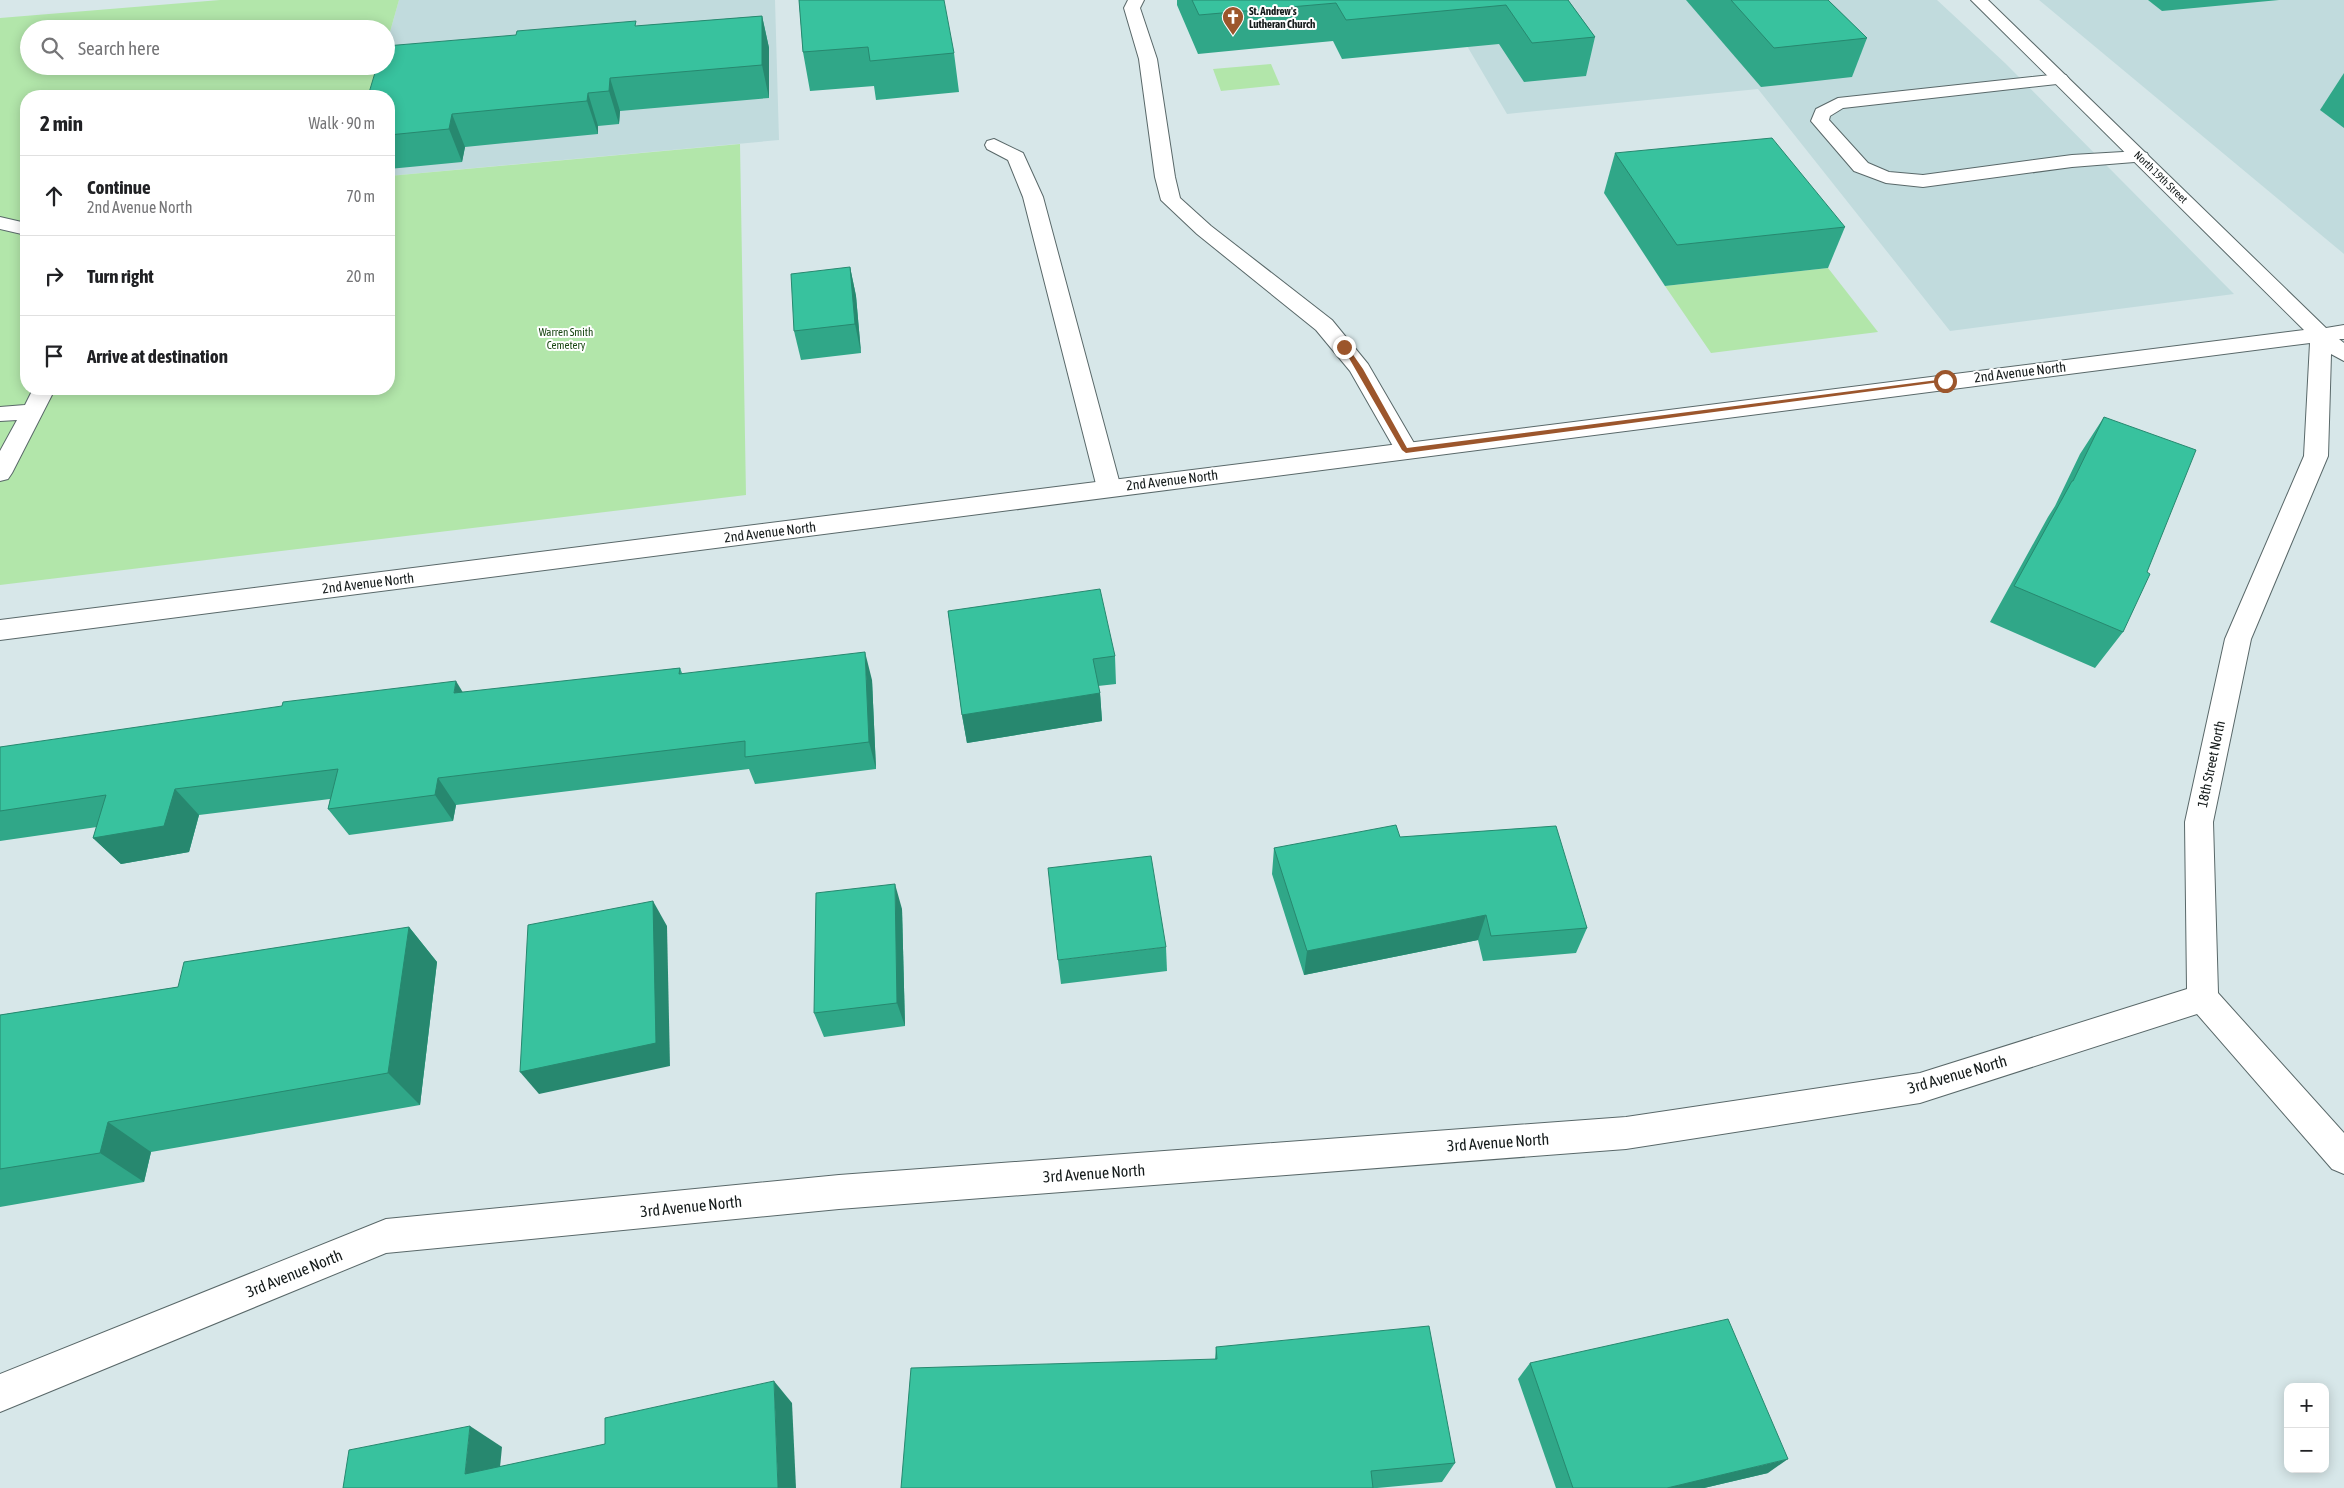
<!DOCTYPE html>
<meta charset="utf-8">
<style>
:root{--surface:#fff;--page:#f2f2f2;--text:#202124;--muted:#757577;--line:#e0e0e0}
body{margin:0;font-family:"Asap Condensed",sans-serif;background:var(--page);color:var(--text)}
.controls{position:absolute;right:15px;bottom:15px;display:grid;overflow:hidden;border-radius:10px;box-shadow:0 2px 12px #0003}
.controls button{width:45px;height:45px;display:grid;place-items:center;padding:0;border:0;border-bottom:1px solid var(--line);background:var(--surface);color:var(--text);font:25px sans-serif}
.stop{position:absolute;width:15px;height:15px;margin:-11px;border:4px solid #9c562c;border-radius:50%;background:#fff}
.stop.end{background:#9c562c;border-color:#fff;box-shadow:0 1px 5px #0008}
.list{margin:0;padding:0;list-style:none}
h2{display:flex;justify-content:space-between;align-items:center;height:65px;margin:0;padding:0 20px;font-size:21px}
h2 small{font-size:16px;font-weight:400;color:var(--muted)}
.list li{display:grid;grid-template-columns:32px 1fr auto;gap:15px;align-items:center;box-sizing:border-box;height:80px;padding:0 20px;border-top:1px solid var(--line)}
.list b{display:block;font-size:19px;white-space:nowrap}
.list p{margin:0;font-size:16px;white-space:nowrap;color:var(--muted)}
.list em{font-size:16px;font-style:normal;color:var(--muted)}
.icon{flex:none;width:28px;height:28px;fill:none;stroke:currentColor;stroke-width:2;stroke-linecap:round;stroke-linejoin:round}
.map{position:relative;flex:none;width:2344px;height:1488px;overflow:hidden}
.search{position:absolute;background:var(--surface);box-shadow:0 2px 12px #0003;left:20px;top:20px;width:375px;height:55px;display:flex;align-items:center;gap:12px;box-sizing:border-box;padding:0 18px;border-radius:28px;color:var(--muted);font-size:19px}
.panel{position:absolute;background:var(--surface);box-shadow:0 2px 12px #0003;left:20px;top:90px;width:375px;height:305px;border-radius:20px}
.map>svg:first-child{display:block}
.built{fill:#c1dbdd}
.green{fill:#b2e6aa}
.lines{fill:none;stroke-linecap:round;stroke-linejoin:round}
.service-casing{stroke:#596869;stroke-width:2}
.minor-casing{stroke:#596869;stroke-width:2}
.service{fill:#fff;fill-rule:evenodd}
.minor{fill:#fff;fill-rule:evenodd}
.wall{fill:#30a788}
.shaded-wall{fill:#27886f}
.building{fill:#38c29e;stroke:#27886f}
.route{fill:#9c562c}
.labels{text-anchor:middle;dominant-baseline:central;stroke-width:4;stroke-linejoin:round;paint-order:stroke}
.far-poi-label{font-size:11px;font-weight:bold;fill:#151b1b;stroke:#fff;text-anchor:start}
.far-street-label{font-size:11px;fill:#151b1b;stroke:#fff}
.far-park-label{font-size:11px;fill:#184512;stroke:#fff}
.street-label{font-size:14px;fill:#151b1b;stroke:#fff}
.near-street-label{font-size:16px;fill:#151b1b;stroke:#fff}
</style>
<div class="map">
<svg width="2344" height="1488" viewBox="0 0 2344 1488">
<rect width="100%" height="100%" fill="#d7e7e9"/>
<g class="built">
<path d="M399 0H775L779 140 389 176V96H372L386 66V46Z"/>
<path d="M1440 0H1937L2005 63 2234 294 1950 331 1758 89 1507 114Z"/>
<path d="M2039 0H2344V254Z"/>
</g>
<g class="green">
<path d="M220 0H399L386 46V29H29V66H380L372 96H26V389H389V176L740 144 746 495 0 585V18Z"/>
<path d="M1271 64 1280 85 1221 91 1213 69Z"/>
<path d="M1828 268 1878 332 1711 353 1665 286Z"/>
</g>
<g class="lines">
<g class="service-casing">
<g id="service">
<path d="M1128 0H1144L1140 8 1157 59 1175 177 1180 198 1211 226 1332 320 1368 364 1418 450 1414 455 1406 458 1398 455 1350 371 1316 330 1197 234 1161 200 1155 177 1139 59 1124 8Z"/>
<path d="M2060 74 2066 75 2069 79 2066 83 1843 108 1830 116 1829 120 1868 163 1889 172 1923 175 2072 155 2140 151 2147 153 2149 157 2147 161 2072 167 1923 187 1886 183 1854 171 1811 121 1816 109 1838 98Z"/>
<path d="M994 139 1023 153 1043 197 1121 488 1117 494 1109 496 1101 494 1097 488 1023 197 1008 160 987 149 985 145 987 141Z"/>
<path d="M0 217 26 223V235L0 229Z"/>
<path d="M33 389H55L12 473 8 479 0 481V451L17 420 0 421V407L25 405Z"/>
</g>
</g>
<g class="minor-casing">
<path id="minor" d="M1971 0H1988L2326 328 2344 325V339H2339L2344 343V361L2331 354 2328 456 2251 639 2213 822 2218 993 2344 1133V1174L2332 1169 2197 1014 1920 1103 1626 1149 839 1209 386 1253 0 1412V1374L386 1219 839 1175 1626 1117 1920 1073 2187 989 2185 822 2225 639 2304 456 2310 343 0 640V620L2304 330Z"/>
</g>
<use href="#service" class="service"/>
<use href="#minor" class="minor"/>
</g>
<g class="wall">
<path d="M799 0 954 53 959 92 876 100 874 86 810 91 803 52Z"/>
<path d="M1177 0H1568L1595 37 1586 76 1524 82 1499 44 1342 59 1333 41 1198 54 1177 5Z"/>
<path d="M1686 0H1828L1867 38 1852 77 1761 87Z"/>
<path d="M2148 0H2279L2162 11Z"/>
<path d="M762 16 769 48V98L620 111 619 124 598 126V134L465 147 462 162 389 169V96L637 26Z"/>
<path d="M2344 73V128L2320 110Z"/>
<path d="M1615 153 1845 227 1828 268 1665 286 1604 193Z"/>
<path d="M850 267 856 296 861 353 801 360 794 331Z"/>
<path d="M2104 417 2123 632 2095 668 1990 622 2048 517 2055 506 2080 454Z"/>
<path d="M948 611 1115 656 1116 684 1098 686 1100 693 1102 721 967 743 962 715Z"/>
<path d="M680 668 682 673 872 680 876 769 755 784 749 769 456 805 453 821 349 835 328 809 330 799 199 815 189 852 121 864 93 838 97 827 0 841V747Z"/>
<path d="M1400 837 1587 928 1576 953 1483 961 1478 940 1304 975 1272 874 1274 848Z"/>
<path d="M902 909 905 1026 824 1037 814 1013Z"/>
<path d="M409 927 437 962 420 1105 151 1152 144 1182 0 1207V1015L178 987Z"/>
<path d="M1166 947 1167 971 1061 984 1058 960Z"/>
<path d="M1216 1347 1455 1463 1442 1482 1377 1488H901L1215 1359Z"/>
<path d="M1530 1363 1768 1473 1704 1488H1556L1518 1379Z"/>
</g>
<g class="shaded-wall">
<path d="M762 16 769 48V98L762 65Z"/>
<path d="M610 78 620 111 619 124 609 91Z"/>
<path d="M588 93 598 126V134L587 101Z"/>
<path d="M452 114 465 147 462 162 449 129Z"/>
<path d="M850 267 856 296 861 353 855 324Z"/>
<path d="M865 652 872 680 876 769 869 742Z"/>
<path d="M456 681 473 709 454 693Z"/>
<path d="M1100 693 1102 721 967 743 962 715Z"/>
<path d="M438 778 456 805 453 821 435 795Z"/>
<path d="M175 789 199 815 189 852 121 864 93 838Z"/>
<path d="M895 884 902 909 905 1026 897 1003Z"/>
<path d="M653 901 667 926 670 1066 539 1094 520 1072Z"/>
<path d="M1486 915 1478 940 1304 975 1307 951Z"/>
<path d="M409 927 437 962 420 1105 388 1073Z"/>
<path d="M108 1122 151 1152 144 1182 100 1153Z"/>
<path d="M774 1381 792 1403 796 1488H778Z"/>
<path d="M470 1426 502 1447 498 1488 465 1474Z"/>
<path d="M1788 1459 1768 1473 1704 1488H1667Z"/>
</g>
<g class="building">
<path d="M799 0H944L954 53 870 61 868 47 803 52Z"/>
<path d="M1192 0H1568L1595 37 1532 43 1506 5 1346 20 1336 3 1199 15Z"/>
<path d="M1731 0H1828L1867 38 1774 48Z"/>
<path d="M762 16V65L610 78 609 91 588 93 587 101 452 114 449 129 389 135V96H368L377 66H386V46L516 35 517 31 636 21 635 26Z"/>
<path d="M1772 138 1845 227 1677 245 1615 153Z"/>
<path d="M850 267 855 324 794 331 791 274Z"/>
<path d="M2104 417 2196 450 2147 572 2150 574 2123 632 2014 586 2072 481H2073Z"/>
<path d="M1100 589 1115 656 1093 659 1100 693 962 715 948 611Z"/>
<path d="M865 652 869 742 745 757V741L438 778 435 795 328 809 338 769 175 789 164 826 93 838 106 795 0 811V747L282 706 283 702 456 681 454 693 680 668 679 674Z"/>
<path d="M1396 825 1400 837 1556 826 1587 928 1491 936 1486 915 1307 951 1274 848Z"/>
<path d="M1151 856 1166 947 1058 960 1048 868Z"/>
<path d="M895 884 897 1003 814 1013 816 893Z"/>
<path d="M653 901 656 1043 520 1072 528 925Z"/>
<path d="M409 927 388 1073 108 1122 100 1153 0 1169V1015L178 987 184 962Z"/>
<path d="M1728 1319 1788 1459 1667 1488H1573L1530 1363Z"/>
<path d="M1429 1326 1455 1463 1371 1471 1373 1488H901L911 1368 1217 1359 1216 1347Z"/>
<path d="M774 1381 778 1488H343L349 1450 470 1426 465 1474 605 1444V1418Z"/>
</g>
<path class="route" d="M1342 346H1347L1363 369 1407 448 1945 379 1948 381 1406 453 1402 450Z"/>
<defs>
<g id="church-pin" transform="scale(1.125)"><path d="M0 17L-7.5 6A9.5 9.5 0 1 1 7.5 6Z" fill="#9c562c" stroke="#fff"/><path d="M-1.2-6h2.4v3.5h3.3v2.4h-3.3V6h-2.4V-.1h-3.3v-2.4h3.3Z" fill="#fff"/></g>
</defs>
<g fill-rule="evenodd">
<use href="#church-pin" x="1233" y="17"/>
</g>
<g class="labels">
<g class="far-poi-label">
<text x="1249" y="11">St. Andrew's<tspan x="1249" dy="13">Lutheran Church</tspan></text>
</g>
<g class="far-street-label">
<text transform="translate(2161 177) rotate(44)">North 19th Street</text>
</g>
<g class="far-park-label">
<text x="566" y="332">Warren Smith<tspan x="566" dy="13">Cemetery</tspan></text>
</g>
<g class="street-label">
<text transform="translate(2020 372) rotate(-7)">2nd Avenue North</text>
<text transform="translate(1172 480) rotate(-7)">2nd Avenue North</text>
<text transform="translate(770 532) rotate(-7)">2nd Avenue North</text>
<text transform="translate(368 583) rotate(-7)">2nd Avenue North</text>
<text transform="translate(2211 764) rotate(-78)">18th Street North</text>
</g>
<g class="near-street-label">
<text transform="translate(1957 1074) rotate(-16)">3rd Avenue North</text>
<text transform="translate(1498 1142) rotate(-4)">3rd Avenue North</text>
<text transform="translate(1094 1173) rotate(-4)">3rd Avenue North</text>
<text transform="translate(691 1206) rotate(-6)">3rd Avenue North</text>
<text transform="translate(294 1273) rotate(-22)">3rd Avenue North</text>
</g>
</g>
</svg>
<div class="controls">
<button>+</button>
<button>−</button>
</div>
<div class="stop" style="left:1945px;top:381px"></div>
<div class="stop end" style="left:1344px;top:347px"></div>
<div class="search"><svg class="icon" aria-label="search" viewBox="0 0 24 24"><circle cx="10" cy="10" r="6"/><path d="M15 15l6 6"/></svg>Search here</div>
<section class="panel">
<h2>2 min<small>Walk · 90 m</small></h2>
<ul class="list">
<li><svg class="icon" aria-label="ahead" viewBox="0 0 24 24"><path d="M12 20V5M6 11l6-6 6 6"/></svg><div><b>Continue</b><p>2nd Avenue North</p></div><em>70 m</em></li>
<li><svg class="icon" aria-label="right" viewBox="0 0 24 24"><path d="M7 20v-9h11M14 6l5 5-5 5"/></svg><div><b>Turn right</b></div><em>20 m</em></li>
<li><svg class="icon" aria-label="arrive" viewBox="0 0 24 24"><path d="M6 21V4h12l-3 4 3 4H6"/></svg><div><b>Arrive at destination</b></div></li>
</ul>
</section>
</div>
